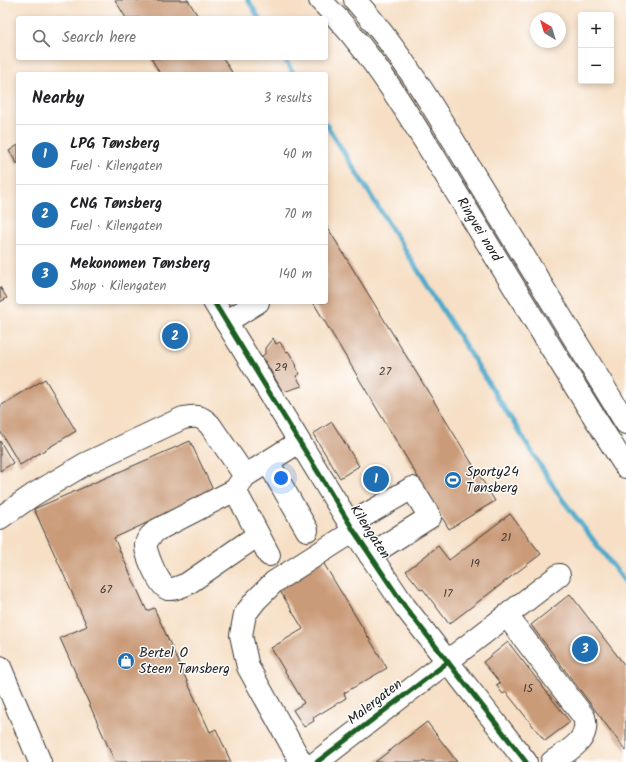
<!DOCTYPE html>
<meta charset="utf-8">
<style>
:root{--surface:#fff;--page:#f2f2f2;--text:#202124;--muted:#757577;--line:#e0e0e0;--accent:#1f6fb2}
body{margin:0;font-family:Kalam,sans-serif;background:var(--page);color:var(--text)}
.controls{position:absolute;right:12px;top:12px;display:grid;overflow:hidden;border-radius:4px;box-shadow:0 2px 6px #0003}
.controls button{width:36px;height:36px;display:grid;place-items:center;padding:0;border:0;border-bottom:1px solid var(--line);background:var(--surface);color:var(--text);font:20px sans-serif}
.compass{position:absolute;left:530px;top:12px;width:36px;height:36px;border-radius:50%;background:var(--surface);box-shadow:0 2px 6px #0003;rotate:322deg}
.you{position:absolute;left:281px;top:478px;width:14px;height:14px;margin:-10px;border:3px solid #fff;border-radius:50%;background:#1a73e8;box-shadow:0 0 0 6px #1a73e833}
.badge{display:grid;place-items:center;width:26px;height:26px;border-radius:50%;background:var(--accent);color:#fff;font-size:13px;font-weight:700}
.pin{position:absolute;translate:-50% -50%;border:2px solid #fff;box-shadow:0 1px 4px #0006}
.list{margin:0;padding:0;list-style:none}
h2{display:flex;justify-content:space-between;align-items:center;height:52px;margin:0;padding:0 16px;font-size:17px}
h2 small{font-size:13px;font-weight:400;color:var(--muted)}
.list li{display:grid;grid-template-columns:26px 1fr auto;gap:12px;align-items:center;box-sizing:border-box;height:60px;padding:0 16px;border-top:1px solid var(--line)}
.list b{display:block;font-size:15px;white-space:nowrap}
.list p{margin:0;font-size:13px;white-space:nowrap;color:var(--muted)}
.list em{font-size:13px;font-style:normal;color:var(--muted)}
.icon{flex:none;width:22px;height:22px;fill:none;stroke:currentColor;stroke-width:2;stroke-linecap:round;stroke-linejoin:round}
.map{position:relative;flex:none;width:626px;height:762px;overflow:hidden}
.search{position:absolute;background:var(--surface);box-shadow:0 2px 6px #0003;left:16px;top:16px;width:312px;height:44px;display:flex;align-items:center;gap:10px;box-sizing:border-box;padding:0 14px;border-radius:4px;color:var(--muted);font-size:15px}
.panel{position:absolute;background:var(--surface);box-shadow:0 2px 6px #0003;left:16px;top:72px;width:312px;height:232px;border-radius:4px}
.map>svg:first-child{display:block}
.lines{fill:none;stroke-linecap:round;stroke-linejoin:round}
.stream{stroke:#4ca8ca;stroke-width:5}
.building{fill:#ca9b79}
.minor-casing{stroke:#3d3935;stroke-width:24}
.major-casing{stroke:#3d3935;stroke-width:24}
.minor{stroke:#fff;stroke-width:22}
.major{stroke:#fff;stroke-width:22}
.cycleway-casing{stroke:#fff;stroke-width:8}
.cycleway{stroke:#1b5e20;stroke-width:5}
.labels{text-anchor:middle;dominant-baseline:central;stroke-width:3;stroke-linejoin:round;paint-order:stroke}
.number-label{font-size:12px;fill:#483c33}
.street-label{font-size:14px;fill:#1c1c1c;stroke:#fff}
.poi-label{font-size:14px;fill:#1c1c1c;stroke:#fff;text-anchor:start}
</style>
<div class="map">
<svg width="626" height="762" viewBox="0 0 626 762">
<rect width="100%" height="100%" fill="#fff"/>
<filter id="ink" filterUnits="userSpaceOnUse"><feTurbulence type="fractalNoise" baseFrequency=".025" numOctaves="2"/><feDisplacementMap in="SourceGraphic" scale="8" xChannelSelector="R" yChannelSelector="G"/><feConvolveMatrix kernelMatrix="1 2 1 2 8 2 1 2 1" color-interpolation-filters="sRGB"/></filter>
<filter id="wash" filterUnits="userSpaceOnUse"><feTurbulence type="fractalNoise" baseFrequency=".012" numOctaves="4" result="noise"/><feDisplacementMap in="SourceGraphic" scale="16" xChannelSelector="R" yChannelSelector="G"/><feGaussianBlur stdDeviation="0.9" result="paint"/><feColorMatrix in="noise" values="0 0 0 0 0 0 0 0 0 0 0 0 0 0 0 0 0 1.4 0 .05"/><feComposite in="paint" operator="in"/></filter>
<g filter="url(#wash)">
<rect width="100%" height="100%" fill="#f6dfc5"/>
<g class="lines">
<g class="stream">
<path d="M248 0 259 18"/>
<path d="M284 58 294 74"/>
<path d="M326 124 559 495 626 583"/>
</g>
</g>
<g id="blocks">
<g class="building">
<path d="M115 0H188L199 18H126Z"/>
<path d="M151 58H223L233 74H160Z"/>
<path d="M18 145V165L9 151Z"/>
<path d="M326 225 495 501 449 529 313 302H326Z"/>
<path d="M0 287 7 298 0 302Z"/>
<path d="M273 338 276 344 280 342 286 352 288 351 297 366 296 367 300 374 296 376 302 386 283 392 262 356 265 354V348Z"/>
<path d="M45 379 76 431 20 465 0 431V406Z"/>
<path d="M332 422 359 466 340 478 313 434Z"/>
<path d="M0 441 13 463 0 471Z"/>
<path d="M190 441 214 492 114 538 147 611 154 608 210 732 216 729 231 762H115L60 638 87 626 34 509Z"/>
<path d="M510 514 541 554 449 624 423 589 421 590 406 571 438 546 449 560Z"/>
<path d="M321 559 387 668 344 693 346 698 313 718 314 721 304 727 293 710 304 703 271 648 303 629 277 586Z"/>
<path d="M570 594 626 667V751L531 625Z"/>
<path d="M508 642 570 722 545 741 506 692 503 694 496 685 500 683 483 662Z"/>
<path d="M427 722 457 762H375Z"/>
</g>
</g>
</g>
<g filter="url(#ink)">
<use href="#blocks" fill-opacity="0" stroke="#3d3935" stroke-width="1"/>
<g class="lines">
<g class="minor-casing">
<g id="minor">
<path d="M214 302 354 531 405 607 526 762"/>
<path d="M226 322 258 302"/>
<path d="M268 462 307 530"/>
<path d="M235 490 269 555"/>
<path d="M0 518 33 495 85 464 183 418C196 416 200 415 210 425L245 476"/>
<path d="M350 524 412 488 430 517 370 555"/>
<path d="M258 535 187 584C181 586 175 590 168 589 160 587 145 554 146 545 147 538 152 534 157 530L235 490 245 476 299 442"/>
<path d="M507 616 584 717C591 740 569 750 552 762"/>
<path d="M301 762 248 667 241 635 245 614 256 600 274 582 354 531"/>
<path d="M317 762 559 575"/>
</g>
</g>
<g class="major-casing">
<g id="major">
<path id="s1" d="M320 0C374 53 412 121 451 184 509 278 566 374 626 467"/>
<path d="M355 0C404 55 441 120 479 183 528 263 577 343 626 423"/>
<path d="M0 667 40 762"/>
</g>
</g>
<use href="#minor" class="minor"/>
<use href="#major" class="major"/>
<g class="cycleway-casing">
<g id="cycleway">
<path d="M214 302 354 531 405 607 526 762"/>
<path d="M317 762 448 662"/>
</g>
</g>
<use href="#cycleway" class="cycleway"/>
</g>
</g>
<defs>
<g id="stadium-disc" transform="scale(0.9)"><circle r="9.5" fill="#1f6fb2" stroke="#fff"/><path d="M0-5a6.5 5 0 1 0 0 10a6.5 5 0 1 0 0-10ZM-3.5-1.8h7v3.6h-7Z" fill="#fff"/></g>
<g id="shop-disc" transform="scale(0.9)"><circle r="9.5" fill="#1f6fb2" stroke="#fff"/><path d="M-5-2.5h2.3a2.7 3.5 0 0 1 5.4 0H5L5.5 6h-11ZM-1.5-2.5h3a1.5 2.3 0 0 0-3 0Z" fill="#fff"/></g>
</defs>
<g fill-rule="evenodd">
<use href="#stadium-disc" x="453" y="480"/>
<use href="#shop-disc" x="126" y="661"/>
</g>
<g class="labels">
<g class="number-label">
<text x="281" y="367">29</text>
<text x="385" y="371">27</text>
<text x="506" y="537">21</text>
<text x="475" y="563">19</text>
<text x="106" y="589">67</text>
<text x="448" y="593">17</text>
<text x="528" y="688">15</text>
</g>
<g class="street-label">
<text stroke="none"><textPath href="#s1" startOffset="280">Ringvei nord</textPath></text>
<text transform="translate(370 532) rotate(57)">Kilengaten</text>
<text transform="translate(375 702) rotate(-38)">Malergaten</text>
</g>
<g class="poi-label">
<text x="466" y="472">Sporty24<tspan x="466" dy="16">Tønsberg</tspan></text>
<text x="139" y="653">Bertel O<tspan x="139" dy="16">Steen Tønsberg</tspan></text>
</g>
</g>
</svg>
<div class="controls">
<button>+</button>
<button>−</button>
</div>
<svg class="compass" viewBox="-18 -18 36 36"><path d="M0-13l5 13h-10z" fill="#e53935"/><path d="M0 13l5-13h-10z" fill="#757577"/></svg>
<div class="you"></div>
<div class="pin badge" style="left:376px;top:479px">1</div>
<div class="pin badge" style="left:175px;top:336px">2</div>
<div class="pin badge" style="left:585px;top:649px">3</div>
<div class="search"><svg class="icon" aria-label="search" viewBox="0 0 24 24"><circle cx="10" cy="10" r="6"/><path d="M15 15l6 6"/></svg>Search here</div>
<section class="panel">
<h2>Nearby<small>3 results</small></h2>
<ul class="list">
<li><span class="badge">1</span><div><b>LPG Tønsberg</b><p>Fuel · Kilengaten</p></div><em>40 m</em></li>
<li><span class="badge">2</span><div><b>CNG Tønsberg</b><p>Fuel · Kilengaten</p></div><em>70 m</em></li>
<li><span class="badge">3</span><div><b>Mekonomen Tønsberg</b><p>Shop · Kilengaten</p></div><em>140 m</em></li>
</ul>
</section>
</div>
